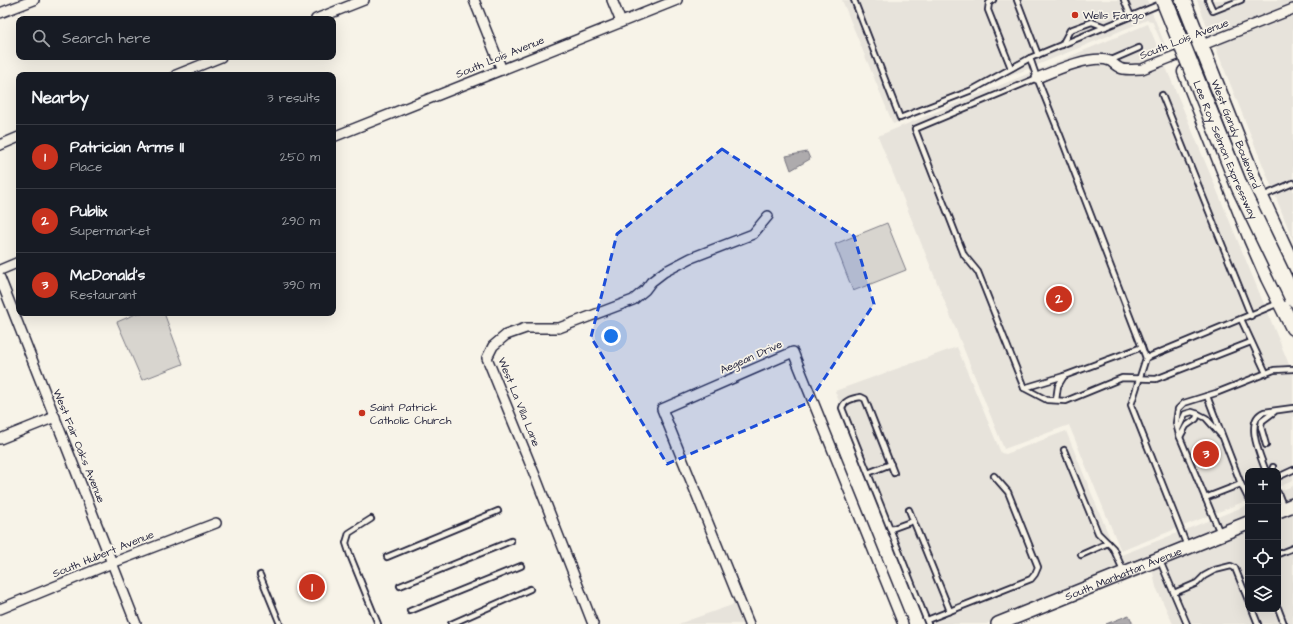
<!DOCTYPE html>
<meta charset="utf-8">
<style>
:root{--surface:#171b24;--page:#242831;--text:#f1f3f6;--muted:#9ea1a6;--line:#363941;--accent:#c8321e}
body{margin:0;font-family:"Architects Daughter",sans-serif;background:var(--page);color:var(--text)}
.controls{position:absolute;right:12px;bottom:12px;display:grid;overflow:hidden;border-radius:8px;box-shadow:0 4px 16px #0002}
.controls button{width:36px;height:36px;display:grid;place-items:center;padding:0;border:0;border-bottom:1px solid var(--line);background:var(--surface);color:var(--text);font:20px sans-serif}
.you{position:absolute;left:611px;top:336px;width:14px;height:14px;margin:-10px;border:3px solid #fff;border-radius:50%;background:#1a73e8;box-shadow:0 0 0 6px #1a73e833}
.badge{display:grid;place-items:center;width:26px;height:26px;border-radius:50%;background:var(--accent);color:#fff;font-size:13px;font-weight:700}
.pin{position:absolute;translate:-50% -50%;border:2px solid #fff;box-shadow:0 1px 4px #0006}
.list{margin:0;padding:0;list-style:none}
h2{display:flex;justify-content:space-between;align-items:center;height:52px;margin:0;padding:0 16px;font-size:17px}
h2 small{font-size:13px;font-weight:400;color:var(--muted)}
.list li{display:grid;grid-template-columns:26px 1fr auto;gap:12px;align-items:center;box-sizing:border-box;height:64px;padding:0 16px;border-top:1px solid var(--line)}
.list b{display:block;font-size:15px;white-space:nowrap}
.list p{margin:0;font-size:13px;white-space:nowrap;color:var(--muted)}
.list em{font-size:13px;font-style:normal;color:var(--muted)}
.icon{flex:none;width:22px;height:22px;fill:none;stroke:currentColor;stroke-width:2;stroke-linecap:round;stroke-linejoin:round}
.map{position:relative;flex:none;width:1293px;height:624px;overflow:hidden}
.search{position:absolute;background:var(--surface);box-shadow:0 4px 16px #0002;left:16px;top:16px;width:320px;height:44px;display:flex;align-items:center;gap:10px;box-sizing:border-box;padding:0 14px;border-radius:8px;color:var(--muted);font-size:15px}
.panel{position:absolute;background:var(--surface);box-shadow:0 4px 16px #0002;left:16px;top:72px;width:320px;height:244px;border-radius:8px}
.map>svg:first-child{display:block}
.built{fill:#e7e3db}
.green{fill:#d8d5cf;stroke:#7d7c85}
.water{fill:#aeabad;stroke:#76747f}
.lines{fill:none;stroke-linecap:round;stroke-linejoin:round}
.service-casing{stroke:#22223b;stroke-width:8}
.minor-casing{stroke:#22223b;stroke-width:12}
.secondary-casing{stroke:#22223b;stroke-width:16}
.primary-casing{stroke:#22223b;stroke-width:17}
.service{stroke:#f7f3e8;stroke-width:4.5}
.minor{stroke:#f7f3e8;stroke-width:9}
.secondary{stroke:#f7f3e8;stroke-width:13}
.primary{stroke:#f7f3e8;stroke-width:14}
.motorway-bridge-casing{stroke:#22223b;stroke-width:19;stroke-linecap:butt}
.motorway-bridge{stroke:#f7f3e8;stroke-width:16}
.marked{fill:#1d4ed8;fill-opacity:0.2;stroke:#1d4ed8;stroke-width:3;stroke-dasharray:8 5;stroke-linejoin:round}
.poi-dot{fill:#c8321e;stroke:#f7f3e8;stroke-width:1.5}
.labels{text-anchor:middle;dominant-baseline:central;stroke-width:3.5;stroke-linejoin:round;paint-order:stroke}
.poi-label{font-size:11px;fill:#22223b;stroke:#f7f3e8;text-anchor:start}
.street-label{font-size:11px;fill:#22223b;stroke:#f7f3e8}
</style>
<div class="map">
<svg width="1293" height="624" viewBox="0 0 1293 624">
<rect width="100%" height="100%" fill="#f7f3e8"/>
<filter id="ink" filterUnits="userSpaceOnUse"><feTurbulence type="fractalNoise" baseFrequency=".025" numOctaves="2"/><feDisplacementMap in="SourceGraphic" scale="8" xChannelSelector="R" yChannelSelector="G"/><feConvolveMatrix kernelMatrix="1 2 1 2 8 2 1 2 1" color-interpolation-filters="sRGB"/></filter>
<g filter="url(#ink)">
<g class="built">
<path d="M842 0H1147L1168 52 1166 53 1152 21 1147 20 893 124Z"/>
<path d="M1197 0H1293V3L1211 36Z"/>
<path d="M1293 14V240L1215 46Z"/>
<path d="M1148 24 1293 374V481L1278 487V471H1248V500L1121 551 1069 425 1004 449 878 136Z"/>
<path d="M957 347 1001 453 1006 454 1066 431 1116 553 1119 556 1248 505V517L986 624H925L835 391Z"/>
<path d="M1293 486V499L1278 505V492Z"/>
<path d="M1293 510V624H1173L1156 587 1152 568 1248 529V609H1278V517Z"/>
<path d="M735 604 743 624H678Z"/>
</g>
<g class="green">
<path d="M887 223 906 270 853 291 835 244Z"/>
<path d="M138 313H164L183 364 142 380 117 322Z"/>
</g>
<g class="water">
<path d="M807 152 810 159 791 170 786 156Z"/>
<path d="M1129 615 1133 624H1106Z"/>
</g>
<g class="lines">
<g class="service-casing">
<g id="service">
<path d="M854 0 900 118 972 90 1030 58 1158 5"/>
<path d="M993 0 989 3 988 10 1011 68"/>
<path d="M1017 0 1038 55"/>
<path d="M1124 0 1131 16"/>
<path d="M1208 0 1213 11 1241 0"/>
<path d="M1062 45 1070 30 1092 22 1105 27"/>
<path d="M1030 58 1037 78 1060 135 1146 358 1131 405 1187 546"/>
<path d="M1109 61 1139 48"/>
<path d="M1037 78 915 129 964 255 978 272 1024 388 1047 400 1066 401 1122 378 1156 379 1251 342"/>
<path d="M1162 95 1251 316"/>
<path d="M1263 196 1293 183"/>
<path d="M1241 319 1266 373"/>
<path d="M1146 358 1279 303"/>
<path d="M1024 388 1064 376 1142 347"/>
<path d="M1207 396 1241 484 1248 498"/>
<path d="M1056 400 1058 386 1064 376"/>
<path d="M1178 429 1185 414 1192 412 1198 414"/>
<path d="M1180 437 1186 426 1196 419 1198 414 1206 418 1221 435"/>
<path d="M1266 445 1261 427 1262 421 1274 412"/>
<path d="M1064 450 1098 533 1113 548 1124 572"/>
<path d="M1267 471 1265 469C1260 455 1244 420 1264 412L1293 408"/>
<path d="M1272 471 1273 467"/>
<path d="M868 473 891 464"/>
<path d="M894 473 865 399 861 397C853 398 844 400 842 408L928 624"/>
<path d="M1278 477 1293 470"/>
<path d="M1278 493 1284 508"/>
<path d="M1205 498 1241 484"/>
<path d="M909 510 950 611"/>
<path d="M371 519 349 533 346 543 350 555 378 624"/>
<path d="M891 529 913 521"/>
<path d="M1220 533 1179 435 1176 423 1178 409 1184 403 1216 393 1274 370 1293 369"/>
<path d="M1278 554 1293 548"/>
<path d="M1081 555 1108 543"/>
<path d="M387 557 498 511"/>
<path d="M1160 561 1187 624"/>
<path d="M260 575 280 624"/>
<path d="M400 586 511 541"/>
<path d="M1174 593 1197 583 1204 576 1215 570 1231 566 1235 568 1248 600"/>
<path d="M1278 608 1284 624"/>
<path d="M1252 609 1258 624"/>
<path d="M410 611 521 566"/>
<path d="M927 620 1031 579 1035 574 1038 567 1008 492 994 476"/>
<path d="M451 624 530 589"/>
</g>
</g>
<g class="minor-casing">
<g id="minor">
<path d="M474 0 502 70"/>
<path d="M612 0 621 22"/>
<path d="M0 13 34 0"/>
<path d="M316 19 364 0"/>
<path d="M176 75 221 57"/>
<path d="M1037 78C1054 71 1091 54 1110 61 1113 63 1116 66 1120 68 1125 71 1135 69 1142 69L1293 9"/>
<path d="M333 137 677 0"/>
<path d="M0 145 19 137"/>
<path d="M0 270 19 262"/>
<path d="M0 278 136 624"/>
<path d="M0 439 55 417"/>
<path d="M0 609 112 563 216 523"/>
<path d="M593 624 536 478 487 358 493 346 506 335 526 328H559L633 300 645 290 651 282 664 272 691 258 753 234 768 216"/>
<path d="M749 624 662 409 793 352 903 624"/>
</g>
</g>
<g class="secondary-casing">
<g id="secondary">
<path d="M1278 511 1293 505"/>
<path id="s1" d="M998 624 1248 523"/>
</g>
</g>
<g class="primary-casing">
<g id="primary">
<path id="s2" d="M1183 0 1261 197 1293 266"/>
<path d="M1185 72 1251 239 1268 278 1293 328"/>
</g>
</g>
<use href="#service" class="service"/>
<use href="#minor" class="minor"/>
<use href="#secondary" class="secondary"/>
<use href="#primary" class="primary"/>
<g class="motorway-bridge-casing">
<g id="motorway-bridge">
<path id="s3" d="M1164 0 1240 188 1293 298"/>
</g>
</g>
<use href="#motorway-bridge" class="motorway-bridge"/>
</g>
</g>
<path class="marked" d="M722 149 854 236 874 304 808 403 667 464 591 337 617 234Z"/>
<g class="poi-dot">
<circle cx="1075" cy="15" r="4"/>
<circle cx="362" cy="413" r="4"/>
</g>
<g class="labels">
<g class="poi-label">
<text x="1083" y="15">Wells Fargo</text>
<text x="370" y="407">Saint Patrick<tspan x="370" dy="13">Catholic Church</tspan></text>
</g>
<g class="street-label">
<text transform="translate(1184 39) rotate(-21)">South Lois Avenue</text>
<text transform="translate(500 57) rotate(-22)">South Lois Avenue</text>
<text stroke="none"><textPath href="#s2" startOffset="144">West Gandy Boulevard</textPath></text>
<text stroke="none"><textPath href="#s3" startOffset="162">Lee Roy Selmon Expressway</textPath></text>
<text transform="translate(751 357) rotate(-24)">Aegean Drive</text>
<text transform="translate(519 402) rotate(68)">West La Villa Lane</text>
<text transform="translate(79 446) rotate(68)">West Fair Oaks Avenue</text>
<text transform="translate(103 554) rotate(-22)">South Hubert Avenue</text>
<text stroke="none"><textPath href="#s1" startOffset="135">South Manhattan Avenue</textPath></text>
</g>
</g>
</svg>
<div class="controls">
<button>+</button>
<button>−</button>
<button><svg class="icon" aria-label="locate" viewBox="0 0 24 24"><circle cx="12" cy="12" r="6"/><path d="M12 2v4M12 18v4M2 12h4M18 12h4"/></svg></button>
<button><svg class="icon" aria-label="layers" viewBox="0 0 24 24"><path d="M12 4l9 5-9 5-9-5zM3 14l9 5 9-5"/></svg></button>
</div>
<div class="you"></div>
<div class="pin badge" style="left:312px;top:587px">1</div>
<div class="pin badge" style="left:1059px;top:299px">2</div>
<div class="pin badge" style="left:1206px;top:454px">3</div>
<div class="search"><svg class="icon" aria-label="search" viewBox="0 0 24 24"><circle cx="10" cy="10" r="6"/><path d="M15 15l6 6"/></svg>Search here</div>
<section class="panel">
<h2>Nearby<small>3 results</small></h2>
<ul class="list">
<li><span class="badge">1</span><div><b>Patrician Arms II</b><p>Place</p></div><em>250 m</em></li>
<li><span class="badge">2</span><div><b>Publix</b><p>Supermarket</p></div><em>290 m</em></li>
<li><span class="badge">3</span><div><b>McDonald's</b><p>Restaurant</p></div><em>390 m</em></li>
</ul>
</section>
</div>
